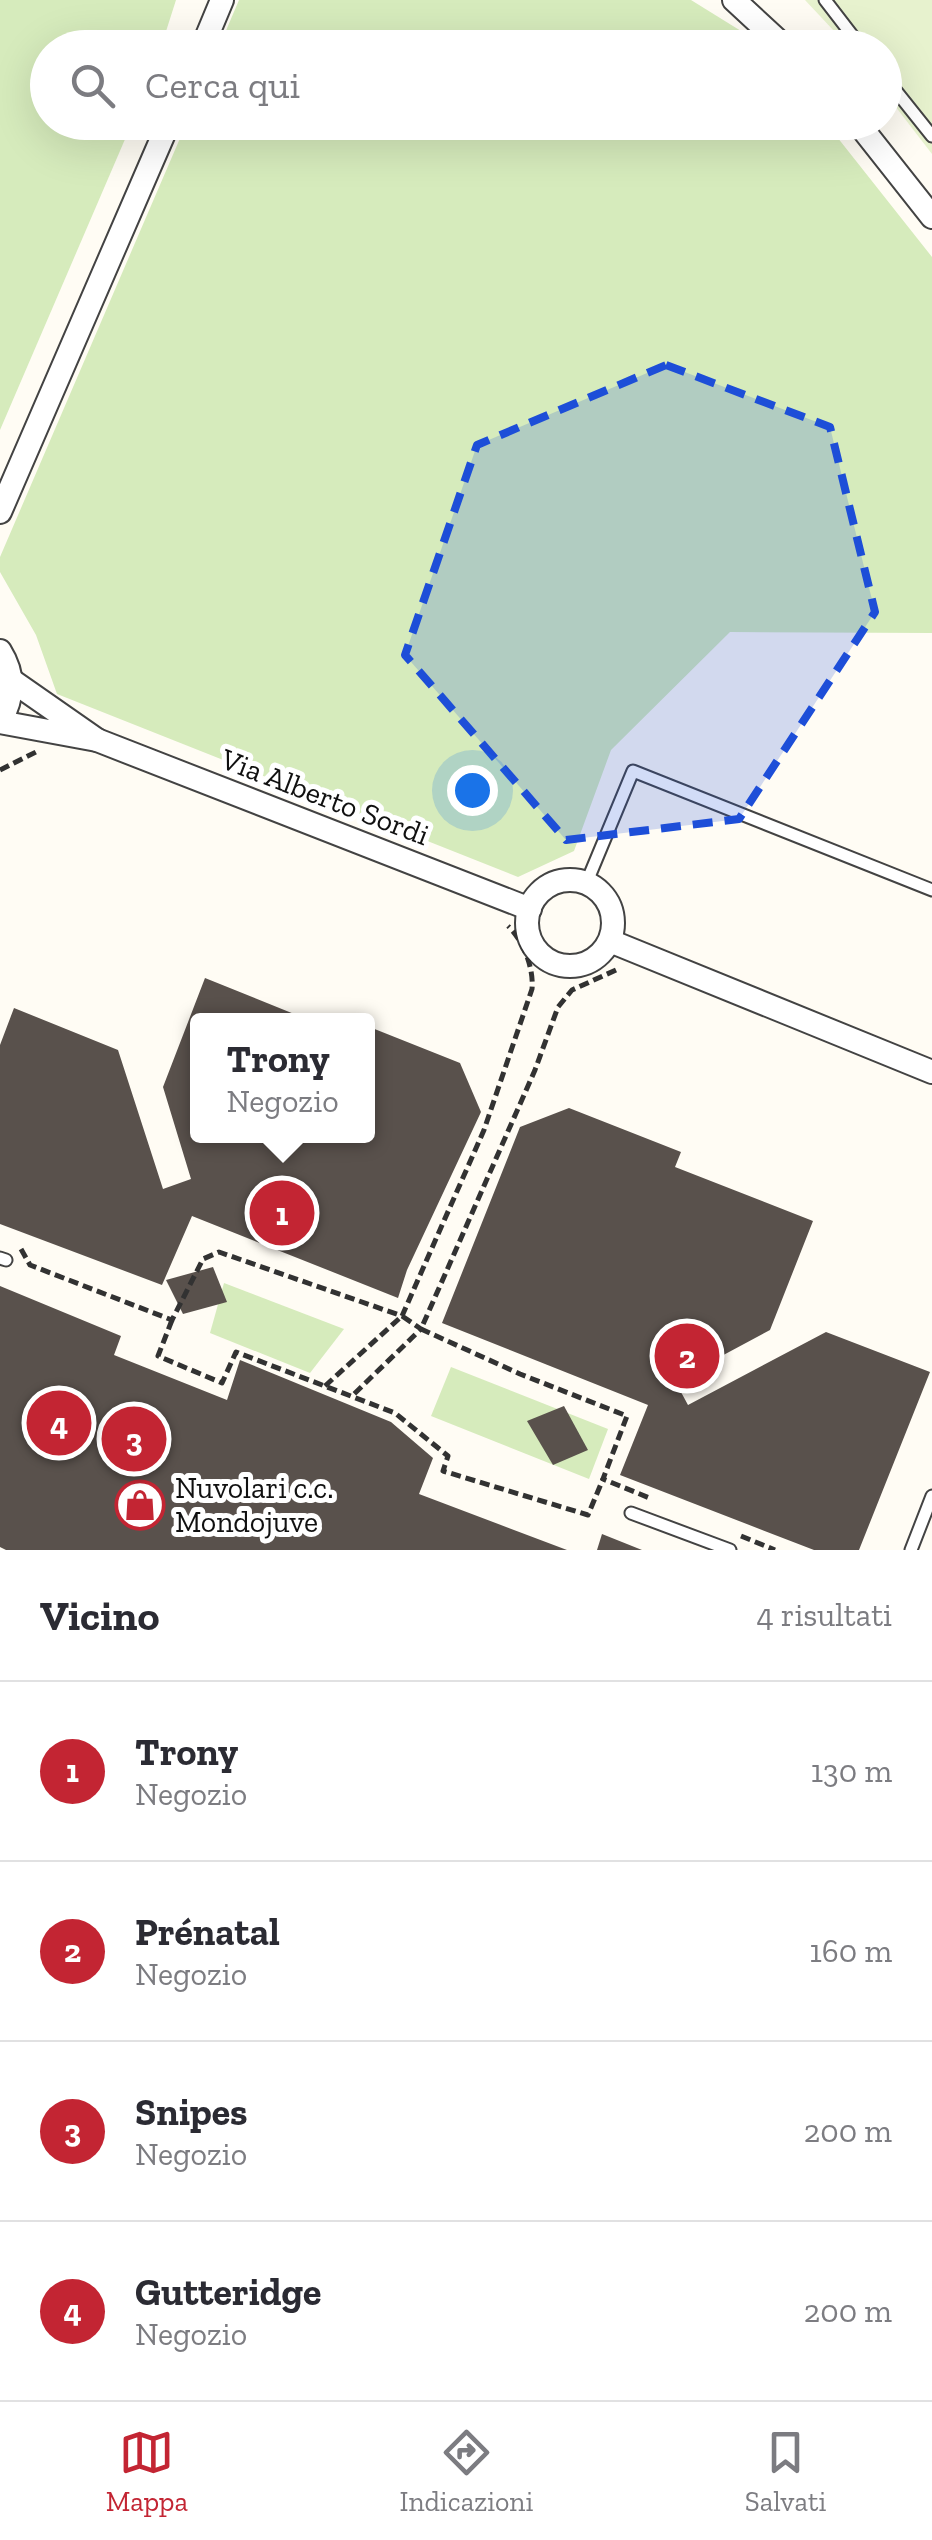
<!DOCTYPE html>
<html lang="it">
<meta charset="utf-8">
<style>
:root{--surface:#fff;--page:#f2f2f3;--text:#2b2b33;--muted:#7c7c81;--line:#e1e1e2;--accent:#c32533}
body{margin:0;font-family:"Zilla Slab",serif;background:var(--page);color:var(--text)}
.you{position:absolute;left:472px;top:790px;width:35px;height:35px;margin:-25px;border:8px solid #fff;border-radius:50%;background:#1a73e8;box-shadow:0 0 0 15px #1a73e833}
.badge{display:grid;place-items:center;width:65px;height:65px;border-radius:50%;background:var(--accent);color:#fff;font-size:32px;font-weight:700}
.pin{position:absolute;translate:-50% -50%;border:5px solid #fff;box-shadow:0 2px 10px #0006}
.popup{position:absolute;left:190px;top:1013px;width:185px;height:130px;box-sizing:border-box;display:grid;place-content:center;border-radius:10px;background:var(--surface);filter:drop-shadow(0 2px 8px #0005);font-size:32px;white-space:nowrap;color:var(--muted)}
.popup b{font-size:38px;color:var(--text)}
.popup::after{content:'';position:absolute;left:50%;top:100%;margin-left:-20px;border:20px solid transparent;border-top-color:var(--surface)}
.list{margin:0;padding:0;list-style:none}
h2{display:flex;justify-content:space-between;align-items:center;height:130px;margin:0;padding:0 40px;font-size:42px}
h2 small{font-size:32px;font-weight:400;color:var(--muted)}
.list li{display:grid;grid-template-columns:65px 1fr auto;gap:30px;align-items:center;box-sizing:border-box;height:180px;padding:0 40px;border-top:2px solid var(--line)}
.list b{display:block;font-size:38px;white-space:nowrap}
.list p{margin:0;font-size:32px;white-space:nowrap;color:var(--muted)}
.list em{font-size:32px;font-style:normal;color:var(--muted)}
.icon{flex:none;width:55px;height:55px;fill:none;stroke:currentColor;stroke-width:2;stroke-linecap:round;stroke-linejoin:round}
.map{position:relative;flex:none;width:932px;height:1550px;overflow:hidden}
.search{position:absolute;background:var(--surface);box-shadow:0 10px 40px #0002;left:30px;right:30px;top:30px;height:110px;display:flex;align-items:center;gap:25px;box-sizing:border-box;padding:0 35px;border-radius:55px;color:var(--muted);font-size:38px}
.sheet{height:850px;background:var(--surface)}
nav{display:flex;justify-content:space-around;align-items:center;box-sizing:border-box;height:140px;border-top:2px solid var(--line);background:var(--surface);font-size:28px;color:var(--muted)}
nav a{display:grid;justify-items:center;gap:5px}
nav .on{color:var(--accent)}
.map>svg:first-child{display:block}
.green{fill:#d6ebbc}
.pitch{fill:#e7f2ce}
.building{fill:#59514c}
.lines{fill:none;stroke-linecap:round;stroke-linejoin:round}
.service-casing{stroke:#434343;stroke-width:15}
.minor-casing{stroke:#434343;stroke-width:26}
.path{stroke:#323232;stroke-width:5;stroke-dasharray:10 5;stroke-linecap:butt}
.service{stroke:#fff;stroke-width:11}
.minor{stroke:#fff;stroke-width:22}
.marked{fill:#1d4ed8;fill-opacity:0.2;stroke:#1d4ed8;stroke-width:8;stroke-dasharray:20 12;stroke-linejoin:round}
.labels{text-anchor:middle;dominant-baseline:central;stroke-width:10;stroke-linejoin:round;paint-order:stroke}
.street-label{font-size:30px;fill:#101010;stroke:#fff}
.poi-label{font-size:30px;fill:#101010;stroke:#fff;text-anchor:start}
</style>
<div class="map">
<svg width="932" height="1550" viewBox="0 0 932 1550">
<rect width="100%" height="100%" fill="#fffcf4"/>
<g class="green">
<path d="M0 0H176L161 47 48 48V122L132 123 0 430Z"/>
<path d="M239 0H691L767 47H219Z"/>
<path d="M187 122 826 123 932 257V633L730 632 611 750 574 851 518 877 57 694 36 635 0 572V557Z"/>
<path d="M224 1283 344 1329 310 1373 210 1333Z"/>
<path d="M451 1367 608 1429 589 1479 431 1416Z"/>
</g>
<path class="pitch" d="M805 0H932V154L885 93 884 48 849 47Z"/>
<g class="building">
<path d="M205 978 309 1020H197V1136H367V1026L460 1063 481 1112 407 1270 398 1298 192 1216 162 1285 0 1224V1045L14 1008 118 1050 163 1189 191 1179 163 1087Z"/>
<path d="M569 1108 681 1152 675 1167 813 1221 770 1330 675 1381 688 1405 826 1332 930 1372 859 1550H814L620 1475 648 1405 442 1323 520 1127Z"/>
<path d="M213 1267 227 1302 183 1314 166 1280Z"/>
<path d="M0 1286 121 1336 114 1355 227 1400 240 1360 391 1422 433 1458 419 1494 567 1550H6L0 1547Z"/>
<path d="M564 1406 588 1450 553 1465 527 1421Z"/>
<path d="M602 1534 642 1550H597Z"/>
</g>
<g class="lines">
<g class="service-casing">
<g id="service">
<path d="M825 0 862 48"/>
<path d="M884 76 932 136"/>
<path d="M586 884 633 771 932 890"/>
<path d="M0 1258 6 1260"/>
<path d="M631 1513 730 1550"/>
<path d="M911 1550 932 1496"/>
</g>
</g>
<g class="minor-casing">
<g id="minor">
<path d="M734 0 786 48"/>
<path d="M202 48 222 0"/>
<path d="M857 122 932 217"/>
<path d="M0 512 169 122"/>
<path d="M0 651C15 675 14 697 0 722"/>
<path d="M0 722 97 740 11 680"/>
<path d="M97 740 530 909"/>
<circle cx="570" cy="923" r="43"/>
<path d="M610 941 932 1072"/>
</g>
</g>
<g class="path">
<path d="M0 770 36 752"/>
<path d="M616 970 572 990 558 1007 535 1070 421 1329 520 1374 627 1416 603 1479 652 1499"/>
<path d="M21 1249 30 1265 172 1320 203 1259 219 1252 402 1316 484 1130 532 989C534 968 523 940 508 926"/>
<path d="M172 1320 158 1356 222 1383 236 1352 395 1413 448 1456 443 1471 588 1515 603 1479"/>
<path d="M325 1386 402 1316 421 1329 352 1396"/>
<path d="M741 1536 775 1550"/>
</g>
<use href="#service" class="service"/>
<use href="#minor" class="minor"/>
</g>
<path class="marked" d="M666 365 830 427 875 612 739 819 566 840 405 655 477 445Z"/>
<defs>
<g id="shop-ring" transform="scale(2.5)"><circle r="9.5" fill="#fff" stroke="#c32533" stroke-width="1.5"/><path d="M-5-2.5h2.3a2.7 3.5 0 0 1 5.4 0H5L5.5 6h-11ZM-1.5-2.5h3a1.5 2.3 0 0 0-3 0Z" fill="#c32533"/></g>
</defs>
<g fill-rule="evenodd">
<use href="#shop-ring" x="140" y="1505"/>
</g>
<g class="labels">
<g class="street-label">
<text transform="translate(325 797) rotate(21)">Via Alberto Sordi</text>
</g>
<g class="poi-label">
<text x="175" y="1488">Nuvolari c.c.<tspan x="175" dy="34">Mondojuve</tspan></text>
</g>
</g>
</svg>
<div class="you"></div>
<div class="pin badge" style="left:282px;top:1213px">1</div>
<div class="popup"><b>Trony</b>Negozio</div>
<div class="pin badge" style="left:687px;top:1356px">2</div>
<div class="pin badge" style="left:134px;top:1439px">3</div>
<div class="pin badge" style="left:59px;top:1423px">4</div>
<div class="search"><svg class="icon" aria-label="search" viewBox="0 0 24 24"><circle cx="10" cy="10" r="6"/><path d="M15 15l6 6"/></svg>Cerca qui</div>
</div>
<section class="sheet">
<h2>Vicino<small>4 risultati</small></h2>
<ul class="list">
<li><span class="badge">1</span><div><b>Trony</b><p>Negozio</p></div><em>130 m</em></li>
<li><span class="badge">2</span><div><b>Prénatal</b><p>Negozio</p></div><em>160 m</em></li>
<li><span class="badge">3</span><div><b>Snipes</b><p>Negozio</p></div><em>200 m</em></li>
<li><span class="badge">4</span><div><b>Gutteridge</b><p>Negozio</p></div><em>200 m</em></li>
</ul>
</section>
<nav>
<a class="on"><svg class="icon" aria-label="map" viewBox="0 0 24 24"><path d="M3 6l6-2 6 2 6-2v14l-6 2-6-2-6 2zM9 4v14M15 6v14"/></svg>Mappa</a>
<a><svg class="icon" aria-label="directions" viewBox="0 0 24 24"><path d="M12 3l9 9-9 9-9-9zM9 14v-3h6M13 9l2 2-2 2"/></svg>Indicazioni</a>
<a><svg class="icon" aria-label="saved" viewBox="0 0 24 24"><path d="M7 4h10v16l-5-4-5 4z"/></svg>Salvati</a>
</nav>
